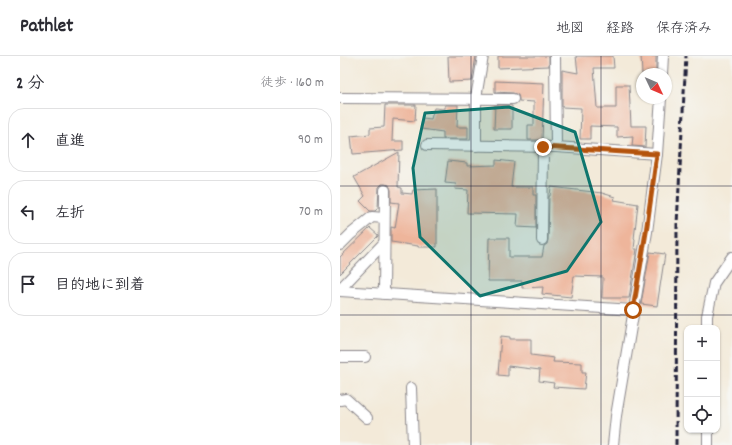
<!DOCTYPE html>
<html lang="ja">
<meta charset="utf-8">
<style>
:root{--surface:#fff;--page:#f2f2f3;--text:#2b2b33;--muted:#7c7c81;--line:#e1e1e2}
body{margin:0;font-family:Dekko,"Klee One",sans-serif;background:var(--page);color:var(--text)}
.controls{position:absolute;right:12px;bottom:12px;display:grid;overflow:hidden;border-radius:8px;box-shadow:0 1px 3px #0004}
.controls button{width:36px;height:36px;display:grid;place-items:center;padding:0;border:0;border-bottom:1px solid var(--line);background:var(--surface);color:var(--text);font:20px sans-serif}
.compass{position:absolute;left:296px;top:12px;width:36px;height:36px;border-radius:50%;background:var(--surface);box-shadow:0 1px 3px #0004;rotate:134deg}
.stop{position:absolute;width:12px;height:12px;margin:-9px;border:3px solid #b45309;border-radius:50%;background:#fff}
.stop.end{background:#b45309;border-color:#fff;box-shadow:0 1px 4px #0008}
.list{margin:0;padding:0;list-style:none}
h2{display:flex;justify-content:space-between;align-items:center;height:52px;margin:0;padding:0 16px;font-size:17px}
h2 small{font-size:13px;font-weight:400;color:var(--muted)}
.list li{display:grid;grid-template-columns:26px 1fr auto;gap:12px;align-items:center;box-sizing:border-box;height:64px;margin:0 8px 8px;padding:0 8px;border:1px solid var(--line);border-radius:16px}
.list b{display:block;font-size:15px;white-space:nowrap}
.list em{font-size:13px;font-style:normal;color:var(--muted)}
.icon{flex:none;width:22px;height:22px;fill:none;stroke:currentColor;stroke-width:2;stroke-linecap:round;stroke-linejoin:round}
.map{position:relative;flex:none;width:392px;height:389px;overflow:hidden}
header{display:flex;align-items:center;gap:24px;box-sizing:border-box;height:56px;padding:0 20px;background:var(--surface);border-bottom:1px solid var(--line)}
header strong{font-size:19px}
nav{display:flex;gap:22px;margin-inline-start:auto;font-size:14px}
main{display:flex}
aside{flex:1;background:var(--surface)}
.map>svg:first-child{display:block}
.building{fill:#eeb59b}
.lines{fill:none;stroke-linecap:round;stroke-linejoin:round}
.minor-casing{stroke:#8a868a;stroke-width:12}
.minor{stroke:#fff;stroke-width:10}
.rail{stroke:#22223b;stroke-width:3;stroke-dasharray:6 3;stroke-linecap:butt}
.route{stroke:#b45309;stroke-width:5}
.marked{fill:#0f766e;fill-opacity:0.2;stroke:#0f766e;stroke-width:3;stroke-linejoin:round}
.grid{fill:none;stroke:#22223b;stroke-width:1;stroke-opacity:0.55}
</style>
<header>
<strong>Pathlet</strong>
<nav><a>地図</a><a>経路</a><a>保存済み</a></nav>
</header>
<main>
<aside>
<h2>2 分<small>徒歩 · 160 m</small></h2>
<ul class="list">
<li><svg class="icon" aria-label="ahead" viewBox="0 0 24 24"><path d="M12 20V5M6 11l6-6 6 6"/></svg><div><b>直進</b></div><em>90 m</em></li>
<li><svg class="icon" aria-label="left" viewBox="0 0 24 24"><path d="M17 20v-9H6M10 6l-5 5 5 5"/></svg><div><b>左折</b></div><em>70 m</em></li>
<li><svg class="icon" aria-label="arrive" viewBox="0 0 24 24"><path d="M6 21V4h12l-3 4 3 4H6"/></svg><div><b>目的地に到着</b></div></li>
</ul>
</aside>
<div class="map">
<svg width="392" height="389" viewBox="0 0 392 389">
<rect width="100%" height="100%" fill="#f6f6f2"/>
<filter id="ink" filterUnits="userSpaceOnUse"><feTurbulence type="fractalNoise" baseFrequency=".025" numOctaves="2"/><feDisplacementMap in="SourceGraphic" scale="8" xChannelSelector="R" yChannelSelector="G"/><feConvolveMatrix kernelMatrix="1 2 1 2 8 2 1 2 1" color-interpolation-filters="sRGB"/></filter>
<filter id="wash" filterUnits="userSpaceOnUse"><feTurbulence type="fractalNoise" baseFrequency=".012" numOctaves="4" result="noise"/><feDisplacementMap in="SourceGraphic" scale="16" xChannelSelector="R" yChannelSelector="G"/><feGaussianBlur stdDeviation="0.9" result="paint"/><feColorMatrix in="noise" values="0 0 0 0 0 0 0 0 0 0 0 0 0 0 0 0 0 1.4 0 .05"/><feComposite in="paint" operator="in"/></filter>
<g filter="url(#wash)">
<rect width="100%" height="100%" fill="#f3ead9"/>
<g id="blocks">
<g class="building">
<path d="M108 0H136L132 25 109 26Z"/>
<path d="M158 0H209V10L158 12Z"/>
<path d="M236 0H273L274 12H254L257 52H276V29H289L291 70H306L305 91 292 90 293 80 277 81V71L250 70V83H240L241 52 222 51V14L238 17Z"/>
<path d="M301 0H316V18H302Z"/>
<path d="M155 25 204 27 202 84H188V69H194V46L179 45V43L178 39 173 37 155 36Z"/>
<path d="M45 49H76L75 65 53 63 52 85H63V94L13 98 11 80 30 78V72L44 71Z"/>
<path d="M105 49H118L117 71H128V83H103V76L81 73 83 62 91 63 94 52 105 53Z"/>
<path d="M155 49 172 50V73H154Z"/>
<path d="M59 96 58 131 62 132V137L72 138 73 134 97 133V191H78V190L51 186V171L55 172 59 147 51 146V134L49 129 45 128H42L39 131 38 152 35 155H30L20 145 25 140 14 121Z"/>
<path d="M156 104 174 106 171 131H193V139H196V172L177 171 178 158 127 157 128 134 115 133 116 128 105 127 108 105 127 107V110L156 109Z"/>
<path d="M211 131 262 137 275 141 274 144 298 148 294 183 295 184 294 193H297L289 242H262L263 221 234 220 231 241 202 238 203 231 182 232V225H148L149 182H169V201H202L204 190 207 188 208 184 209 140H210Z"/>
<path d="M30 172 38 179V180L0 218V201Z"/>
<path d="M310 196 325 198 317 250 301 248Z"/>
<path d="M161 280 170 281V283H191V299L214 302 213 306 242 307V316H246L244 333 213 331 214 327 199 325 200 314 168 310V320L158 319Z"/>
</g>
</g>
</g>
<g filter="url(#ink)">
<use href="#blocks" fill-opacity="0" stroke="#8a868a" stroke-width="1"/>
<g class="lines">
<g class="minor-casing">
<g id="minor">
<path d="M215 0 216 91"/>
<path d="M322 18 323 0"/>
<path d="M0 42 173 43"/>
<path d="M87 89 216 91 317 98"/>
<path d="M136 90V42L143 0"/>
<path d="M202 184 203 91"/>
<path d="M0 189 11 178 32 161 44 162"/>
<path d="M0 233 44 187"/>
<path d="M0 235 293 254"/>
<path d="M44 238 45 134"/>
<path d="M367 272V260L374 227 392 201"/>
<path d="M0 301H25"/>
<path d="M71 332 73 389"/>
<path d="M0 344 6 343 27 362"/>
<path d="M368 374V389"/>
<path d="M273 389 276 360 307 176 317 98 321 42"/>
</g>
</g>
<use href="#minor" class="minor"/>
<path class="rail" d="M336 389 337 168 346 0"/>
</g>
</g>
<g class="lines" filter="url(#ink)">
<path class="route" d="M203 91 317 98 306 176 293 254"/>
</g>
<path class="marked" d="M169 51 235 76 261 166 227 215 140 240 80 181 73 112 85 57Z"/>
<path class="grid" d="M131 0V389M261 0V389M0 130H392M0 259H392"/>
</svg>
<div class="controls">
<button>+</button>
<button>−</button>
<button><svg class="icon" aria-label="locate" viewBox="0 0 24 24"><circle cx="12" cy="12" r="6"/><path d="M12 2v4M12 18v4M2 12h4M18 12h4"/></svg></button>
</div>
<svg class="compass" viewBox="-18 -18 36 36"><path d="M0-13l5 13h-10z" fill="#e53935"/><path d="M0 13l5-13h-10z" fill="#7c7c81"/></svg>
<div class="stop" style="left:293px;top:254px"></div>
<div class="stop end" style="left:203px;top:91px"></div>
</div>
</main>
